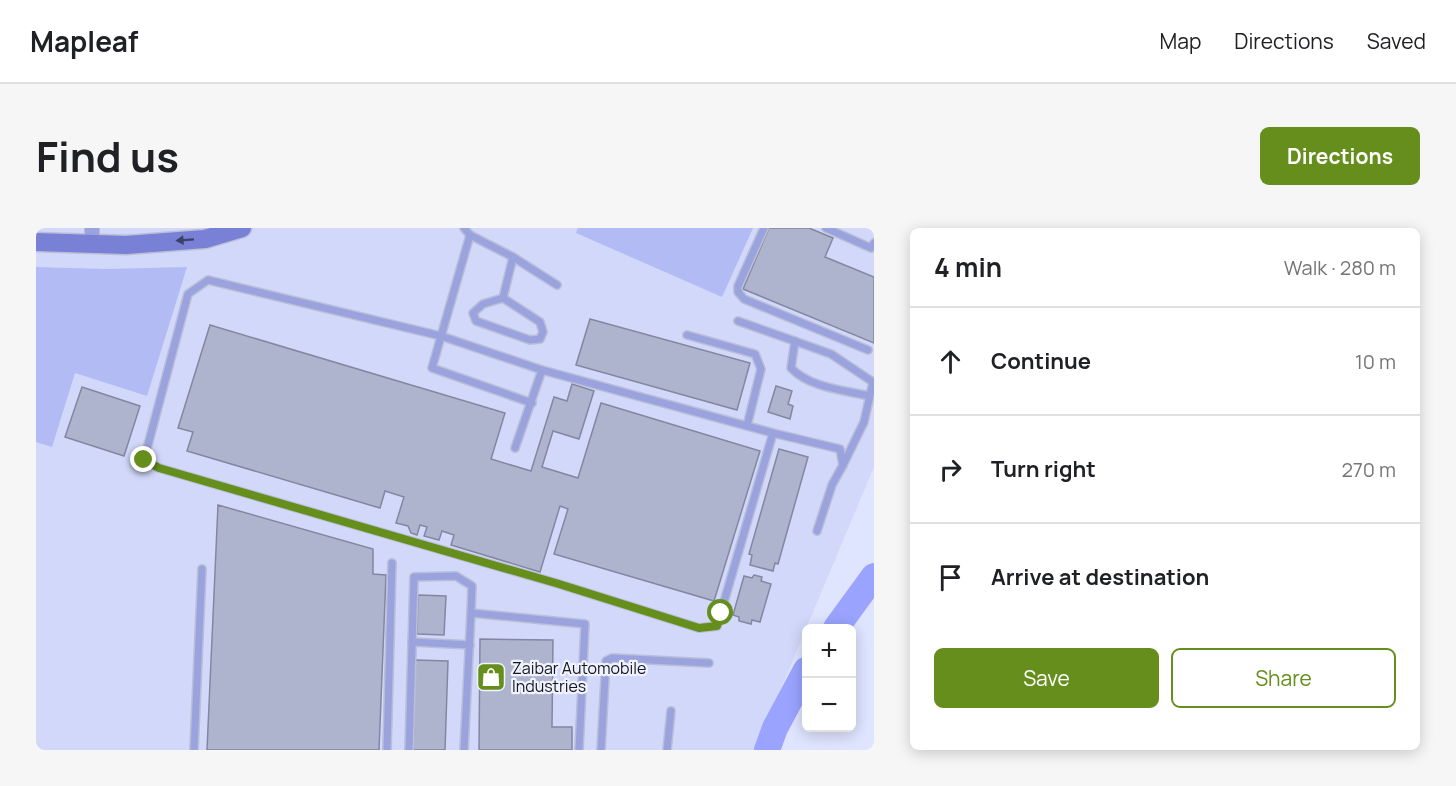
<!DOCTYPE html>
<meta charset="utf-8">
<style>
:root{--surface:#fff;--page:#f6f6f6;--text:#202124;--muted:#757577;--line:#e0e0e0;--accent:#658e1c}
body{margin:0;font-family:Manrope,sans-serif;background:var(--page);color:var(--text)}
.controls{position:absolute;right:18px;bottom:18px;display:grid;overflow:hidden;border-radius:9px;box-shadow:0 3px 15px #0003}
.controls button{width:54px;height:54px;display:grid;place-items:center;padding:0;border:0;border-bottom:2px solid var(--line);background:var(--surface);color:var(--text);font:30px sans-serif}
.stop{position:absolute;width:18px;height:18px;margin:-14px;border:4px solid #658e1c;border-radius:50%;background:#fff}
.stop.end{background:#658e1c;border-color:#fff;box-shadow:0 2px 6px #0008}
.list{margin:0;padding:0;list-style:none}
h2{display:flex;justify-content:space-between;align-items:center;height:78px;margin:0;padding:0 24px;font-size:26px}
h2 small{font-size:20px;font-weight:400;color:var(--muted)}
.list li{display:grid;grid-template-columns:39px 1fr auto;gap:18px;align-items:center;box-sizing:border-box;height:108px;padding:0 24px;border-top:2px solid var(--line)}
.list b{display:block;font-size:22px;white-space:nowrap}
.list em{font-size:20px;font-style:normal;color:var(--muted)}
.actions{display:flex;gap:12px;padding:18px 24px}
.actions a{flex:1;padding:14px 0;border:2px solid var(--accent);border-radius:9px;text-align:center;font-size:21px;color:var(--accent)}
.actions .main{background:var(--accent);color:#fff}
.icon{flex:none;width:33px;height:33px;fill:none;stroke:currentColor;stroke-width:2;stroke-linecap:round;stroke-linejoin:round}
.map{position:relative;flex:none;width:838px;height:522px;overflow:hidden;border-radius:9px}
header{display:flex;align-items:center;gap:36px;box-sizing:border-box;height:84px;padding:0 30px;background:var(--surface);border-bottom:2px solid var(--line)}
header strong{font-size:28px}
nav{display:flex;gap:33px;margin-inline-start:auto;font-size:21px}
.intro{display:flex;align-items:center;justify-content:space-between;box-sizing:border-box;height:144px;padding:0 36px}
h1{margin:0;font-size:42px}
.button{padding:15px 27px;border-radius:9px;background:var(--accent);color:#fff;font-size:21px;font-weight:700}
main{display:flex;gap:36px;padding:0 36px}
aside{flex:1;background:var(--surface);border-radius:9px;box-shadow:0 3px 15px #0003}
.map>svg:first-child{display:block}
.built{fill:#d2d8fa}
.green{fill:#b2bbf4}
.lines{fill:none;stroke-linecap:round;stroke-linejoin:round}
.river{stroke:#9aa4fe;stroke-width:26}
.building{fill:#afb4ce;stroke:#8387a0;stroke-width:1.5}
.lane-casing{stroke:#babfd7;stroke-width:10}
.street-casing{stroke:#babfd7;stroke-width:16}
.secondary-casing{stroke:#babfd7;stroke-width:21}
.lane{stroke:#9ba3de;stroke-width:7}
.street{stroke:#9ba3de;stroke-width:14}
.secondary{stroke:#7881d6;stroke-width:18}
.oneway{fill:#3c4168}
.route{stroke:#658e1c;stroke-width:8}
.labels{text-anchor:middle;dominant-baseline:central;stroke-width:4.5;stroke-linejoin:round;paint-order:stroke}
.poi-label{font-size:16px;fill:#14161f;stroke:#f0f2fd;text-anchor:start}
</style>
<header>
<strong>Mapleaf</strong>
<nav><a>Map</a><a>Directions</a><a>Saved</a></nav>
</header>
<div class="intro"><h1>Find us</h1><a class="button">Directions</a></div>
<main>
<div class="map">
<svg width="838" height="522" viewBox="0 0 838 522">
<rect width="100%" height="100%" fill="#dfe4ff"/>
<path class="built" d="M0 0H838V239L719 522H0Z"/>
<g class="green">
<path d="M542 0H717L686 69 540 5Z"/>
<path d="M0 39 70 41 151 39 111 168 39 145 16 219 0 214Z"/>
</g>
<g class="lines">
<g class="river">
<path d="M800 400 838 348"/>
<path d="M731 522 739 500 770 442"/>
</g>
</g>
<g class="building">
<path d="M733 0H773L797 10 789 29 838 49V115L707 61Z"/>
<path d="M554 91 714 135 701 182 540 137Z"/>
<path d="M174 97 469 185 455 231 495 243 518 169 531 173 536 156 558 163 543 211 517 203 506 239 542 250 565 175 724 223 678 373 518 326 532 281 524 278 504 344 415 317 418 307 406 303 403 312 388 308 391 299 384 297 381 307 375 305 372 298 360 295 368 269 349 263 344 280 151 223 157 204 142 200Z"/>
<path d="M740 158 756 163 752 176 757 178 754 191 732 184Z"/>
<path d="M46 159 104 178 88 228 29 209Z"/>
<path d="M743 221 772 229 742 336 739 335 737 343 714 337 716 327 713 326Z"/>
<path d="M182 277 337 321V346L350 347 343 522H171Z"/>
<path d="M718 347 726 349 725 353 735 356 724 394 716 392 715 396 703 393V389L697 387 708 348 716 350Z"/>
<path d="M382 367 410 368 408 407 381 406Z"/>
<path d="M444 411 517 412 516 499H536V522H443Z"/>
<path d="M379 432 412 433 409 522H377Z"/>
</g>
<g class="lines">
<g class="lane-casing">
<g id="lane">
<path d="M428 0 434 7 396 140 496 175"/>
<path d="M728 0 702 58V64L708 71 832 122"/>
<path d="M790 0 835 20 838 15"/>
<path d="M434 7 477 29 521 57"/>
<path d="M467 70 504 94 507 104 504 111 494 112 440 93 437 85 447 76Z"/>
<path d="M467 70 477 29"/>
<path d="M702 93 795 126 837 154 828 194 807 237"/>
<path d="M651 107 719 126 725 141 711 198"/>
<path d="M759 113 755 140C774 160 808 162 833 168"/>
<path d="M737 205 681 398 663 400 523 356 123 240 108 232 152 66 172 52 405 108 506 142 737 205 804 221 807 237 796 257 781 303"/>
<path d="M479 220 506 142"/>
<path d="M376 414 434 417"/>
<path d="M158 522 166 341"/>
<path d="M351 522 356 335"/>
<path d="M373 522 378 349 420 348 436 358 435 385 549 396 543 522"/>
<path d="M428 522 435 385"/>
<path d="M565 522 570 433 576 430 673 435"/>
<path d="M631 522 635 483"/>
</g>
</g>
<g class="street-casing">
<path id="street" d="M56 16V0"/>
</g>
<g class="secondary-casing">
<path id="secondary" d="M0 14 90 17 169 11 206 0"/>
</g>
<use href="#lane" class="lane"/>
<use href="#street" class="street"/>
<use href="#secondary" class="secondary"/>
</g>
<defs><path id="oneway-solid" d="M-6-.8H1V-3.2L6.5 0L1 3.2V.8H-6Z" transform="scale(1.5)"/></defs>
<use class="oneway" href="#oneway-solid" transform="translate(149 12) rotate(176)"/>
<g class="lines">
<path class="route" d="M108 232 123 240 523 356 663 400 681 398 685 385"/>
</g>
<defs>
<g id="shop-square" transform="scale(1.5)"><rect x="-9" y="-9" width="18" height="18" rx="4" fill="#658e1c" stroke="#f0f2fd"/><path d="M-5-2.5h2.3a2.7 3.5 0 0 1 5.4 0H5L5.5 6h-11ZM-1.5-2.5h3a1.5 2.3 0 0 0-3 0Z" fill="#fff"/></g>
</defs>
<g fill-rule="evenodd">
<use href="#shop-square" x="455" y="449"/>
</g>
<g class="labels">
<g class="poi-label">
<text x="476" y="440">Zaibar Automobile<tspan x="476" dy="18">Industries</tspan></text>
</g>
</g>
</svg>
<div class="controls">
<button>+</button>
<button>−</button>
</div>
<div class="stop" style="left:685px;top:385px"></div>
<div class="stop end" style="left:108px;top:232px"></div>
</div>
<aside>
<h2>4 min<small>Walk · 280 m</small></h2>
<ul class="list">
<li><svg class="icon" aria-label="ahead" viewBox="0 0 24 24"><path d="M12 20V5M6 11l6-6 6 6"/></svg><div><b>Continue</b></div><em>10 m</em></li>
<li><svg class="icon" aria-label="right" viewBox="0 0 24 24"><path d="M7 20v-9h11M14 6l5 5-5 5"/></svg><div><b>Turn right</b></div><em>270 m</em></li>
<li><svg class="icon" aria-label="arrive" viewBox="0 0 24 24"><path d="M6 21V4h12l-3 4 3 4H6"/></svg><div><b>Arrive at destination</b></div></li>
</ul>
<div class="actions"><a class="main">Save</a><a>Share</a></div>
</aside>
</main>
